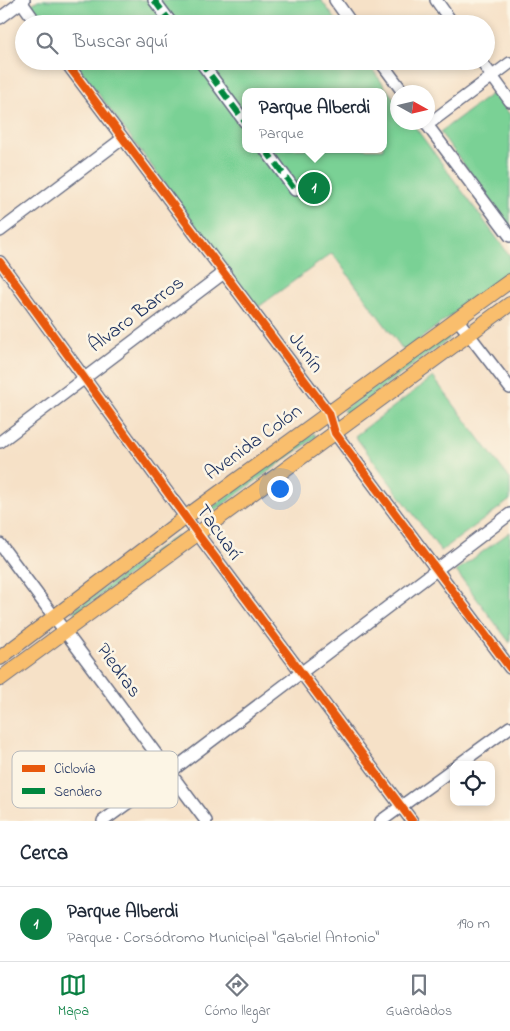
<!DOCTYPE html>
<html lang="es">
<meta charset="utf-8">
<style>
:root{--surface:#fff;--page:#f2f2f3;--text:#1f2937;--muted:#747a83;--line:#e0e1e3;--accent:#0b8043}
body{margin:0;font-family:"Indie Flower",sans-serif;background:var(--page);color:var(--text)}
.controls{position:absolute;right:15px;bottom:15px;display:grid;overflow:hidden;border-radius:10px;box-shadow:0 2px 8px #0003}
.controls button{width:45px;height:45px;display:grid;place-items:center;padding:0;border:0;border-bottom:1px solid var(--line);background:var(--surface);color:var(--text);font:25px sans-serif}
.compass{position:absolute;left:390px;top:85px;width:45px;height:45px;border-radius:50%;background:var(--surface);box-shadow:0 2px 8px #0003;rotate:98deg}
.you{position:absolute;left:279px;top:488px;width:18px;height:18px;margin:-12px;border:4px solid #fff;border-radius:50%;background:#1a73e8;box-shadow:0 0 0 8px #1a73e833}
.badge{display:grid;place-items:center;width:32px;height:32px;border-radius:50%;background:var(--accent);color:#fff;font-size:16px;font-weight:700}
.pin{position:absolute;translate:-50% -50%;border:2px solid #fff;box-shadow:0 1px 5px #0006}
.popup{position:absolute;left:242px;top:88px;width:145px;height:65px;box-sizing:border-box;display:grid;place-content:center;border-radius:10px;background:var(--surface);filter:drop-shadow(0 1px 4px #0005);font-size:16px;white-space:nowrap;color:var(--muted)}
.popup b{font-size:19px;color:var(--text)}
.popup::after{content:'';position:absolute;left:50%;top:100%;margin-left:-10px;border:10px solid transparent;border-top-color:var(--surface)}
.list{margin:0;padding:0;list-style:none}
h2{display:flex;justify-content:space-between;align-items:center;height:65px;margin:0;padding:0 20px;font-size:21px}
h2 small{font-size:16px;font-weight:400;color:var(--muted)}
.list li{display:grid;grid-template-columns:32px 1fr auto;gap:15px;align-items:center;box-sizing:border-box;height:75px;padding:0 20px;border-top:1px solid var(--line)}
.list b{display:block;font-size:19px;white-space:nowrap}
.list p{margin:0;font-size:16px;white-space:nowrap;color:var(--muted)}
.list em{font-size:16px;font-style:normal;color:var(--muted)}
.icon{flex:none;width:28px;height:28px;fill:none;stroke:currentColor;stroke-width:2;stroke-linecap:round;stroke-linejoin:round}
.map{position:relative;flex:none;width:510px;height:821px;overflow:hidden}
.search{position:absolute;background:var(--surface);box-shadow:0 2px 8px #0003;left:15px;right:15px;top:15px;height:55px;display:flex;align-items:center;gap:12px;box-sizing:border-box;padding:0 18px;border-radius:28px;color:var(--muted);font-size:19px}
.sheet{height:140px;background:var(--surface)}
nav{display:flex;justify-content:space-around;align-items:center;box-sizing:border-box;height:70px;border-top:1px solid var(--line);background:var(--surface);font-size:14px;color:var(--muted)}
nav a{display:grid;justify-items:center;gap:2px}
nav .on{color:var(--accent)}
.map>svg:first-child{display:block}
.green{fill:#7ad195;stroke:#4a807a;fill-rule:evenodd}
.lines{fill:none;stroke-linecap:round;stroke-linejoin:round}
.minor-casing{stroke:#686d83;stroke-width:14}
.major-casing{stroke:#686d83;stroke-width:16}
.minor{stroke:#fff;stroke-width:11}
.major{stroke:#f9be6d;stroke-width:14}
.quiet{stroke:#00873e;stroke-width:6;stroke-dasharray:12 6;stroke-linecap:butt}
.cycleway-casing{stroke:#fcf5e5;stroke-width:11}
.cycleway{stroke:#e8590c;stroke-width:8}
.labels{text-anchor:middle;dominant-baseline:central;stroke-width:5;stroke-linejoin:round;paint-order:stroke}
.street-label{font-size:20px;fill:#1b2f5e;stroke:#fcf5e5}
.key{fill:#fcf5e5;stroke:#b8babc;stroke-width:1}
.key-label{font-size:14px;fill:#1b2f5e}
</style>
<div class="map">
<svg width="510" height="821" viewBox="0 0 510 821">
<rect width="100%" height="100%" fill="#fcf5e5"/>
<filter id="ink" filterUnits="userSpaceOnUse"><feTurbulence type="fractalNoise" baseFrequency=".02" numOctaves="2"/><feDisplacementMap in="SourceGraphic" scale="10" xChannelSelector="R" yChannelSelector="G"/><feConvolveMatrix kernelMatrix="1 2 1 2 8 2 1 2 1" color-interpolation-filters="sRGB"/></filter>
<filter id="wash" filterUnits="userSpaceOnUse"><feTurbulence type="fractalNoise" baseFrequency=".0096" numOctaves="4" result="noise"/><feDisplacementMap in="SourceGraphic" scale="20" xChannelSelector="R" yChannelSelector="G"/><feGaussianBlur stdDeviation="1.12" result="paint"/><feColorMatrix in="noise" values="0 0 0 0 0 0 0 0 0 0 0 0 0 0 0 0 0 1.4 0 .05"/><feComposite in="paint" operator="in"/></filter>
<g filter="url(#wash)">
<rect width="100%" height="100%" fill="#f6e1c7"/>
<g class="green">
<path d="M38 0H321L339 24H46L32 4Z"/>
<path d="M74 61H366L397 103 398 122 412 123 510 256V271L404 351 332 253 257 308ZM245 92H383V149H245Z"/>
<path d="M494 92 510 115V227L440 132Z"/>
<path d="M446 335 449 339 346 414 343 410Z"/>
<path d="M433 377 510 479V500L441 551 355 436Z"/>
<path d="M314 433 316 437 213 512 211 508Z"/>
<path d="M510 532V643L456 571Z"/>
<path d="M177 535 180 538 76 613 74 610Z"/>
</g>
</g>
<g filter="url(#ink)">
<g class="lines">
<g class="minor-casing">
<g id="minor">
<path d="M20 0 37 24"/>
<path d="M154 0 172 24"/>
<path d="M335 0 352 24"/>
<path d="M436 0 453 24"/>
<path d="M0 18 24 0"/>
<path d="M65 61 329 413 335 433 510 668"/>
<path d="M200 61 245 122"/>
<path d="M380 61 403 92"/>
<path d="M481 61 510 101"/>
<path d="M425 122 510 236"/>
<path d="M427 125 510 63"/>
<path d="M265 149 295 190"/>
<path d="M0 231 122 139"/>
<path d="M0 262 197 533 412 821"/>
<path d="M457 319 510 388"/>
<path d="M0 442 225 272"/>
<path d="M0 544 206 821"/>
<path d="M458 765 510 727"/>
<path d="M103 821 169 773 510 514"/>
<path d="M381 821 454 768"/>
</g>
</g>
<g class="major-casing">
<g id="major">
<path d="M0 658 186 517 510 281"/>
<path d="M0 679 510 304"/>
</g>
</g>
<use href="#minor" class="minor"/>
<use href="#major" class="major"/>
<g class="quiet">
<path d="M154 0 172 24"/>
<path d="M200 61 245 122"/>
<path d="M265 149 295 190"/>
</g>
<g class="cycleway-casing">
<g id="cycleway">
<path d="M65 61 329 413 335 433 510 668"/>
<path d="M0 262 197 533 412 821"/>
</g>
</g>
<use href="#cycleway" class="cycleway"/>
</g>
</g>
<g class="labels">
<g class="street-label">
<text transform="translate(137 315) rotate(-37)">Álvaro Barros</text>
<text transform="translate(305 353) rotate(54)">Junín</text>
<text transform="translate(254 443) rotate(-36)">Avenida Colón</text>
<text transform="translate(218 533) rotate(54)">Tacuarí</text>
<text transform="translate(118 671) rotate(54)">Piedras</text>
</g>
</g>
<rect x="12" y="751" width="166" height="57" rx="8" class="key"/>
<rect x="22" y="765" width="23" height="7" fill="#e8590c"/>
<rect x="22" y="788" width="23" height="6" fill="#00873e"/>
<g class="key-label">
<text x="54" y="773">Ciclovía</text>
<text x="54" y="796">Sendero</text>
</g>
</svg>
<div class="controls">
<button><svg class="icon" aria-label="locate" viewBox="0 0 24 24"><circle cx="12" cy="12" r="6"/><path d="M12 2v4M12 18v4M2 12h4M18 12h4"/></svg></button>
</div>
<svg class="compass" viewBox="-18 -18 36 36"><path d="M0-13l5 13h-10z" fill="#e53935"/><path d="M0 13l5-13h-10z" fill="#747a83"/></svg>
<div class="you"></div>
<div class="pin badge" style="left:314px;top:188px">1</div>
<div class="popup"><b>Parque Alberdi</b>Parque</div>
<div class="search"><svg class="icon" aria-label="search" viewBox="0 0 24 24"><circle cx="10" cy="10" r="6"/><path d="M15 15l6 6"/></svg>Buscar aquí</div>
</div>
<section class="sheet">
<h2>Cerca<small></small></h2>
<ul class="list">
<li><span class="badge">1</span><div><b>Parque Alberdi</b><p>Parque · Corsódromo Municipal &quot;Gabriel Antonio&quot;</p></div><em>190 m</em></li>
</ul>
</section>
<nav>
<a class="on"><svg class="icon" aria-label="map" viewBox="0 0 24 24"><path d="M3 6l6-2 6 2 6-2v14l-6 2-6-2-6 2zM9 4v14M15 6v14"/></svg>Mapa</a>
<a><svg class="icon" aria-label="directions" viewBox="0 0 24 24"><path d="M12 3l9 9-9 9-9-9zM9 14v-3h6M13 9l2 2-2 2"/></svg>Cómo llegar</a>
<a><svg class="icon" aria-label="saved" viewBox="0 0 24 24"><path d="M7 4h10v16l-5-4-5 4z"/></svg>Guardados</a>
</nav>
